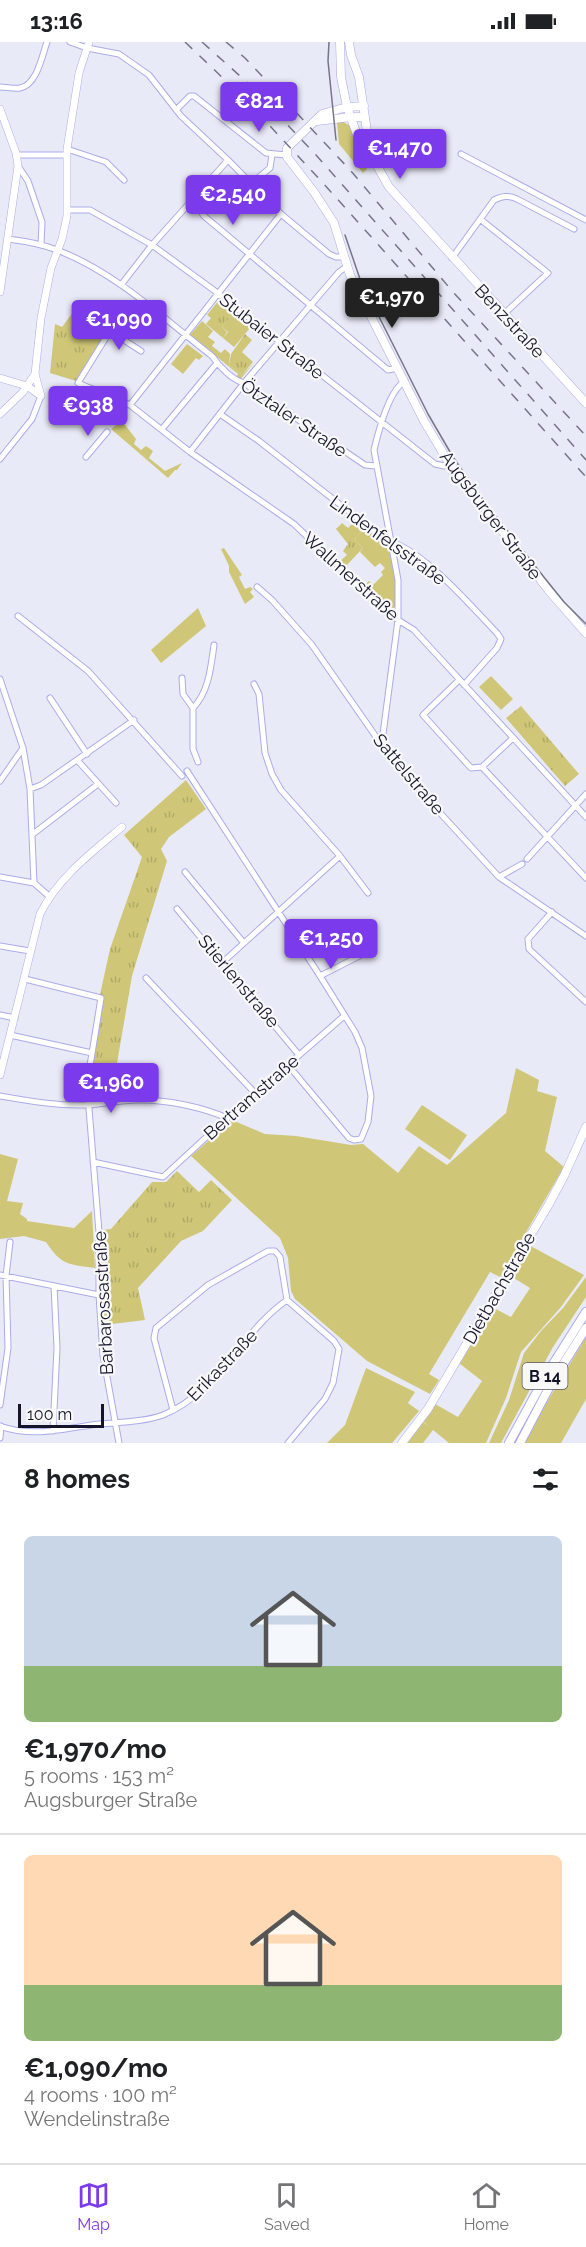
<!DOCTYPE html>
<meta charset="utf-8">
<style>
:root{--surface:#fff;--page:#f6f6f6;--text:#202124;--muted:#757577;--line:#e0e0e0;--accent:#7c3aed}
body{margin:0;font-family:Raleway,sans-serif;background:var(--page);color:var(--text);height:100vh;display:flex;flex-direction:column;font-size:22px;white-space:nowrap}
*{box-sizing:border-box;margin:0}
p{font-size:20px;color:var(--muted)}
.icon{flex:none;width:33px;height:33px;fill:none;stroke:currentColor;stroke-width:2;stroke-linecap:round;stroke-linejoin:round}
.map{position:relative;height:1401px;overflow:hidden}
.drawer{display:flex;flex-direction:column;background:var(--surface);flex:1}
.drawer>*{flex:none}
.scale{position:absolute;left:18px;bottom:15px;width:86px;box-sizing:border-box;padding-left:6px;border:3px solid #15142b;border-top:0;font-size:16px;line-height:21px;white-space:nowrap;color:#15142b;-webkit-text-stroke:4px #f8f8f8;paint-order:stroke}
.price{position:absolute;translate:-50% -51px;padding:0 14px;border-radius:6px;background:var(--accent);color:#fff;font-size:20px;line-height:39px;filter:drop-shadow(0 2px 3px #0008)}
.price::after{content:'';position:absolute;left:50%;top:36px;width:18px;height:14px;margin-left:-9px;background:inherit;clip-path:polygon(0 0,100% 0,50% 100%)}
.price.active{background:#222;color:#fff}
ul{padding:0;list-style:none}
li{display:grid;align-content:center;gap:12px;height:318px;padding:0 24px}
li+li{border-top:2px solid var(--line)}
li span{display:grid;place-items:center;height:186px;border-radius:9px;color:#555}
li>.icon{margin-inline-start:auto}
span .icon{width:108px;height:108px;fill:#fffc;stroke-width:1}
li b{font-size:26px}
h2{display:flex;justify-content:space-between;align-items:center;height:72px;padding:0 24px;font-size:26px}
.status{display:flex;justify-content:space-between;align-items:center;height:42px;padding:0 30px;background:var(--surface);direction:ltr}
.status svg{height:16px;fill:currentColor}
.menu{display:flex;justify-content:space-around;align-items:center;height:84px;border-top:2px solid var(--line);background:var(--surface);font-size:16px;color:var(--muted)}
.menu a{display:grid;justify-items:center;gap:3px}
.menu .active{color:var(--accent)}
.map>svg:first-child{display:block}
.green{fill:#cfc777}
.park{fill:url(#park-tufts)}
.lines{fill:none;stroke-linecap:round;stroke-linejoin:round}
.minor-casing{stroke:#ababea;stroke-width:7}
.tertiary-casing{stroke:#ababea;stroke-width:8}
.secondary-casing{stroke:#ababea;stroke-width:9}
.trunk-casing{stroke:#ababea;stroke-width:10}
.minor{stroke:#fff;stroke-width:5}
.tertiary{stroke:#fff;stroke-width:7}
.secondary{stroke:#fff;stroke-width:8}
.trunk{stroke:#fff;stroke-width:8}
.tram{stroke:#757587;stroke-width:1.5}
.rail{stroke:#757587;stroke-width:1.5;stroke-dasharray:10 10;stroke-linecap:butt}
.labels{text-anchor:middle;dominant-baseline:central;stroke-width:4.5;stroke-linejoin:round;paint-order:stroke}
.shield{fill:#f8f8f8;stroke:#595868;stroke-width:1.5}
.shield-label{font-size:16px;font-weight:bold;fill:#15142b}
.street-label{font-size:18px;fill:#15142b;stroke:#f8f8f8}
</style>
<div class="status"><b>13:16</b><svg viewBox="0 0 49 12"><path d="M0 12V9h3v3zM5 12V6h3v6zM10 12V3h3v9zM15 12V0h3v12zM26 1h20v11H26zM47 4h2v5h-2z"/></svg></div>
<div class="map">
<svg width="586" height="1401" viewBox="0 0 586 1401">
<defs>
<pattern id="park-tufts" width="24" height="20" patternUnits="userSpaceOnUse" patternTransform="scale(1.5)"><rect width="24" height="20" fill="#cfc777"/><path d="M3 7l-1-3M5 7V3M7 7l1-3M15 17l-1-3M17 17v-4M19 17l1-3" fill="none" stroke="#b1aa67"/></pattern>
</defs>
<rect width="100%" height="100%" fill="#e9eaf7"/>
<!-- green -->
<path class="green" d="M337 80H343L351 84 367 127 363 131 339 102Z
M234 270 247 283 249 281 263 292 261 295 250 286 234 305 223 296 228 290 222 285Z
M202 279 213 289 208 295 215 300 212 304 221 311 225 307 230 312 229 323 242 333 254 321 238 340 235 337 238 332 190 293Z
M187 302 203 314 199 318 196 316 183 332 171 322Z
M122 379 136 397 134 402 141 408 146 404 153 409 149 416 165 429 182 421 177 428H175L168 436 111 387Z
M364 486 390 506 395 526 396 563 394 566 388 565 365 543 369 539 373 543 383 533 381 530 385 526 380 521 375 525 360 510 363 506 354 497Z
M224 506 242 533 239 535 245 547 250 545 253 547 250 550 254 555 245 562 229 530V524L221 507Z
M198 566 206 584 161 621 151 608Z
M491 634 513 657 501 668 479 645Z
M516 1026 539 1038 537 1049 557 1055 545 1109 564 1125 500 1235 490 1230 429 1332 439 1338 430 1352 367 1319 295 1257 291 1249 288 1216 280 1196 191 1114 232 1078 265 1092 296 1094 351 1103 363 1102 398 1131 419 1104 447 1123 506 1071Z
M422 1063 467 1093 450 1118 405 1087Z
M0 1112 18 1117 7 1159 23 1161 20 1172 27 1177V1179L74 1186 92 1169 95 1226C68 1222 62 1224 46 1200L24 1194 0 1197Z
M527 1202 584 1233 561 1265 521 1310 506 1356 486 1401H449L433 1388 423 1401H405L423 1380 429 1385 423 1379 435 1362 458 1375 482 1339 459 1321 492 1265 511 1275 530 1246 509 1233Z
M586 1235V1255L553 1305 501 1401H489L509 1358 524 1311 541 1289 563 1266Z
M586 1295V1357L561 1401H525L541 1370Z
M366 1326 415 1350 408 1361 419 1369 392 1401H327L345 1383Z"/>
<!-- park -->
<path class="park" d="M219 258 234 270 222 285 227 290 223 296 206 282 211 276 207 273Z
M76 266 110 286 76 339 50 331 55 282 62 285Z
M245 292 252 298 242 310 253 320 242 333 229 323 231 312Z
M355 479 364 486 354 497 363 506 346 524 340 519 347 513 343 509 348 502 336 487 342 481 348 486Z
M521 664 579 732 565 744 506 676Z
M186 738 206 767 169 795 161 807 167 819 132 934 111 1056H91L87 1042 99 957 110 907 142 815 124 793Z
M177 1129 199 1150 211 1138 232 1158 203 1189 181 1199 138 1246 145 1278 104 1283 102 1188 111 1187 152 1140H166Z"/>
<g class="lines">
<defs>
<path id="minor" d="M70 0 87 6 119 12 149 33 181 74 228 118 281 172 329 212 336 215H343
M0 45C6 45 14 47 20 46 37 43 42 14 47 0
M177 67 190 54H194L266 111 286 113
M67 107 106 120 124 138
M461 112 586 178
M17 113H66
M18 124 28 139 42 180 41 203
M252 141 270 126 272 113
M67 168H90L152 203 215 249 435 422 444 424 449 421
M200 168 204 174 388 328 398 326
M480 177 548 231 504 272
M8 197C24 199 42 202 57 208 115 230 163 276 212 314 219 324 232 338 244 341L365 423 376 424
M452 216 494 158C502 154 508 153 517 157L574 187
M121 243 152 203 228 118
M141 309 110 289 78 341 130 363 190 410 294 482 387 571 414 588 586 775
M130 363 281 172
M220 372 259 399 384 497C424 508 468 561 497 591L501 597 497 606 464 643
M79 375 93 347
M162 387 217 321
M190 410 244 341 339 230 346 225
M86 415 107 390
M0 417 32 377 41 354
M257 545 272 558 312 603 395 722 499 835 586 894
M18 574 88 629 182 734
M182 636 183 652 193 666
M0 637 23 706 30 747 34 841 50 855
M459 638 423 673 471 726 482 725 586 836
M254 642 259 652 265 711 272 732 281 748 340 814 368 851
M50 656 87 712
M380 701 383 692 398 578V538L374 408C378 391 389 348 405 339
M78 719 116 761
M198 720 193 707V666C209 650 211 624 214 603
M482 725 513 696
M187 729 320 934 355 990 362 1006 371 1054 368 1080 361 1097 354 1098 349 1096 288 1023
M0 739 23 706
M30 747 41 743 134 678
M33 792 98 742
M527 817 586 752
M185 830 243 900
M0 835 34 841
M499 835 522 822
M177 867 299 1013
M552 870 528 897 529 907 586 960
M0 904 30 909
M223 920 340 814
M320 934 371 908
M146 936 255 1051
M25 937 101 956 87 1042 99 1190V1253L103 1313 119 1401
M0 973 15 976
M10 993 92 1011
M0 1054C29 1059 57 1064 87 1063 103 1062 120 1058 137 1058 164 1057 202 1065 227 1076
M93 1120 163 1135 227 1076 344 974
M0 1233 99 1253
M287 1258 334 1299 339 1307 333 1341 325 1357 288 1401
M0 1363 8 1306 6 1234 10 1200
M173 1368 154 1296 156 1286 208 1243 268 1209H275L280 1215 287 1258
M0 1384C30 1395 60 1388 91 1383 114 1380 141 1381 163 1373 218 1351 241 1290 287 1258
M53 1389 57 1306 54 1244
M0 1396 1 1384"/>
<path id="tertiary" d="M0 67 16 111 18 124 0 250
M0 336 27 344 41 354
M41 354 35 332 41 276 51 226 62 197 67 174V107L79 31 89 0
M0 372 23 350 35 332
M0 1033 40 872C58 836 91 811 122 785"/>
<path id="secondary" d="M340 0 341 35 347 65 359 98 370 111 389 145 586 361
M349 0 351 13 359 35 370 110
M364 64 347 65 322 72 287 106V115L314 150 334 181 350 233 424 379 449 421 550 550 586 591
M317 79 351 75H365
M402 1401 428 1367 549 1162 564 1134 586 1085"/>
<path id="trunk" d="M509 1401 545 1335 586 1270
M520 1401 552 1340 586 1286"/>
</defs>
<!-- minor casing -->
<use href="#minor" class="minor-casing"/>
<!-- tertiary casing -->
<use href="#tertiary" class="tertiary-casing"/>
<!-- secondary casing -->
<use href="#secondary" class="secondary-casing"/>
<!-- trunk casing -->
<use href="#trunk" class="trunk-casing"/>
<!-- minor -->
<use href="#minor" class="minor"/>
<!-- tertiary -->
<use href="#tertiary" class="tertiary"/>
<!-- secondary -->
<use href="#secondary" class="secondary"/>
<!-- trunk -->
<use href="#trunk" class="trunk"/>
<!-- tram -->
<path class="tram" d="M329 0 328 19 336 98
M345 193 360 237 428 372 453 415 478 451 535 524 564 560 586 582"/>
<!-- rail -->
<path class="rail" d="M185 0 244 56 323 141 586 435
M202 0 249 42 316 113 586 418
M226 0 245 16 351 129 453 250 586 394"/>
</g>
<g class="labels">
<!-- shield labels -->
<rect class="shield" x="522.5" y="1321" width="45" height="26" rx="4.5"/>
<g class="shield-label">
<text x="545" y="1334">B 14</text>
</g>
<!-- street labels -->
<g class="street-label">
<text transform="translate(510 279) rotate(47)">Benzstraße</text>
<text transform="translate(272 294) rotate(38)">Stubaier Straße</text>
<text transform="translate(294 376) rotate(34)">Ötztaler Straße</text>
<text transform="translate(491 473) rotate(53)">Augsburger Straße</text>
<text transform="translate(388 498) rotate(36)">Lindenfelsstraße</text>
<text transform="translate(351 534) rotate(42)">Wallmerstraße</text>
<text transform="translate(409 732) rotate(50)">Sattelstraße</text>
<text transform="translate(239 939) rotate(50)">Stierlenstraße</text>
<text transform="translate(251 1055) rotate(-41)">Bertramstraße</text>
<text transform="translate(499 1246) rotate(-60)">Dietbachstraße</text>
<text transform="translate(103 1261) rotate(-93)">Barbarossastraße</text>
<text transform="translate(222 1323) rotate(-46)">Erikastraße</text>
</g>
</g>
</svg>
<div class="scale">100 m</div>
<b class="price" style="left:259px;top:91px">€821</b>
<b class="price" style="left:400px;top:138px">€1,470</b>
<b class="price" style="left:233px;top:184px">€2,540</b>
<b class="price active" style="left:392px;top:287px">€1,970</b>
<b class="price" style="left:119px;top:309px">€1,090</b>
<b class="price" style="left:88px;top:395px">€938</b>
<b class="price" style="left:331px;top:928px">€1,250</b>
<b class="price" style="left:111px;top:1072px">€1,960</b>
</div>
<section class="drawer">
<h2>8 homes<svg class="icon" aria-label="filters" viewBox="0 0 24 24"><path d="M4 7h16M4 17h16"/><circle cx="9" cy="7" r="2"/><circle cx="15" cy="17" r="2"/></svg></h2>
<ul>
<li><span style="background:linear-gradient(#c9d6e8 70%,#8fb573 0)"><svg class="icon" aria-label="home" viewBox="0 0 24 24"><path d="M3 11l9-7 9 7M6 9v11h12V9"/></svg></span><div><b>€1,970/mo</b><p>5 rooms · 153 m²</p><p>Augsburger Straße</p></div></li>
<li><span style="background:linear-gradient(#ffd9b3 70%,#8fb573 0)"><svg class="icon" aria-label="home" viewBox="0 0 24 24"><path d="M3 11l9-7 9 7M6 9v11h12V9"/></svg></span><div><b>€1,090/mo</b><p>4 rooms · 100 m²</p><p>Wendelinstraße</p></div></li>
</ul>
</section>
<nav class="menu">
<a class="active"><svg class="icon" aria-label="map" viewBox="0 0 24 24"><path d="M3 6l6-2 6 2 6-2v14l-6 2-6-2-6 2zM9 4v14M15 6v14"/></svg>Map</a>
<a><svg class="icon" aria-label="saved" viewBox="0 0 24 24"><path d="M7 4h10v16l-5-4-5 4z"/></svg>Saved</a>
<a><svg class="icon" aria-label="home" viewBox="0 0 24 24"><path d="M3 11l9-7 9 7M6 9v11h12V9"/></svg>Home</a>
</nav>
